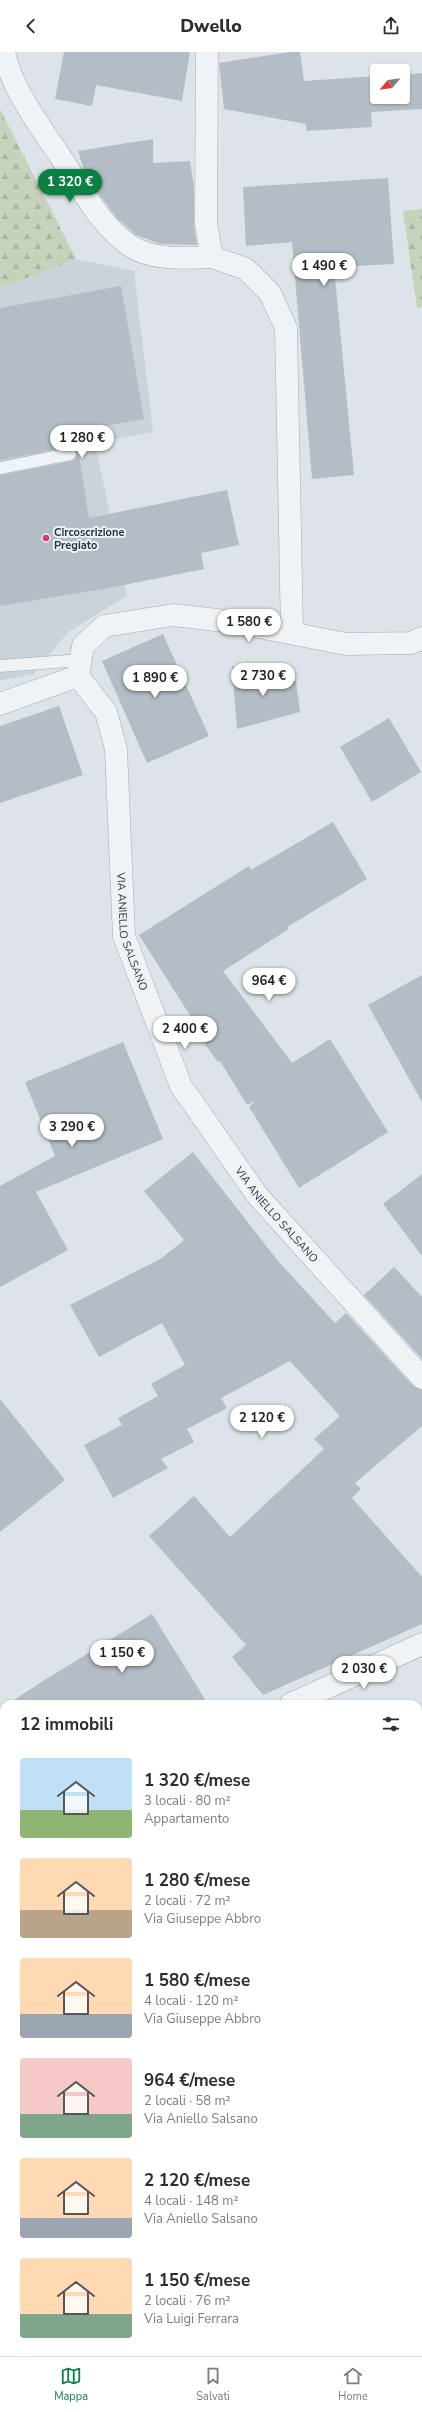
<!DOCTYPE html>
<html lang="it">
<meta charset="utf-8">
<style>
:root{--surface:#fff;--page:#f2f2f3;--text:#2b2b33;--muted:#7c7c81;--line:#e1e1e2;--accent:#0b8043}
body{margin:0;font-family:"Nunito Sans",sans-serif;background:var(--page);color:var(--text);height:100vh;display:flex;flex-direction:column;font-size:15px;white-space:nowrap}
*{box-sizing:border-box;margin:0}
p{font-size:13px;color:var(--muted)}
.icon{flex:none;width:22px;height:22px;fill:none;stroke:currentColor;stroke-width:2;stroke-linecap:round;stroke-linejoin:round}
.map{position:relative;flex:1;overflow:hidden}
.sheet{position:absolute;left:0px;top:1648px;width:422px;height:656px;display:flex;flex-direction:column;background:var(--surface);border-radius:12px 12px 0 0;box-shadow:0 1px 3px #0004}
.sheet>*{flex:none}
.needle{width:26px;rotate:241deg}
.controls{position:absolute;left:370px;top:12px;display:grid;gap:8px}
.controls a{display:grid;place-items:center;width:40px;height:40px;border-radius:4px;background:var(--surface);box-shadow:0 1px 3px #0004;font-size:20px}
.price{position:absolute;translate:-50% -34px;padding:0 9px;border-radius:14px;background:#fff;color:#222;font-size:13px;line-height:26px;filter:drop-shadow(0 1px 2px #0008)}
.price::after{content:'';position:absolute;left:50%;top:24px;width:12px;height:9px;margin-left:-6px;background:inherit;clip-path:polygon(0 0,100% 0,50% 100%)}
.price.current{background:var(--accent);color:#fff}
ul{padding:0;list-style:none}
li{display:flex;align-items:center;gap:12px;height:100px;padding:0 20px}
li span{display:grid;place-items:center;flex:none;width:112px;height:80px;border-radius:4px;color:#555}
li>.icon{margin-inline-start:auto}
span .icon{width:48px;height:48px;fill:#fffc;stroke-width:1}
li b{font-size:17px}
h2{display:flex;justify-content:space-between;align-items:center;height:48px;padding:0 20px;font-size:17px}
header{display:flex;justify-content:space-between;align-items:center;height:52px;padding:0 20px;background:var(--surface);font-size:18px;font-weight:800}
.menu{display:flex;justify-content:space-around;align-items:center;height:56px;border-top:1px solid var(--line);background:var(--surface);font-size:11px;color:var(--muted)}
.menu a{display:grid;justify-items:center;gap:2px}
.menu .current{color:var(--accent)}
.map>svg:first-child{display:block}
.built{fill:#cbd3da}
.forest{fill:url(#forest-firs)}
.building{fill:#b4bdc5}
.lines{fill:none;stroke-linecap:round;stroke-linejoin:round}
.service-casing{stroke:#a2abb2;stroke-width:13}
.minor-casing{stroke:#a2abb2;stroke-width:23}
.tertiary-casing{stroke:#a2abb2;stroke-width:23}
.service{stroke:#f0f3f6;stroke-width:12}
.minor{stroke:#f0f3f6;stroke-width:22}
.tertiary{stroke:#f0f3f6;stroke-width:22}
.poi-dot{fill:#d53a6f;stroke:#ecf2f5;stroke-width:1.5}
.labels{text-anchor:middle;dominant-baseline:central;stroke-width:4;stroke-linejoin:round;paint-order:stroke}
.poi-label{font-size:11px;font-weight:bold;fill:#26343f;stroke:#ecf2f5;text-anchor:start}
.street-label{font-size:11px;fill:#26343f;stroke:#ecf2f5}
</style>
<header><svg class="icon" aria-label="back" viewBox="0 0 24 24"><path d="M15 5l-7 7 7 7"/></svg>Dwello<svg class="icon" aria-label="share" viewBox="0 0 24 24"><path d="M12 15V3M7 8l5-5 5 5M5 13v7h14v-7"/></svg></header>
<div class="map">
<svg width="422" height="2304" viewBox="0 0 422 2304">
<defs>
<pattern id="forest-firs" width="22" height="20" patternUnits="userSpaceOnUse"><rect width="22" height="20" fill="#c7d2bd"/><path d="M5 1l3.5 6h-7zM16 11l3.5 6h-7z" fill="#abb5a4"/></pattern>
</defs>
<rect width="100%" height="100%" fill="#dde3e8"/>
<!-- built -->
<path class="built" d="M76 207 134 219 153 380 95 391 127 544 68 580 34 622 0 629V236Z"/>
<!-- forest -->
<path class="forest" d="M0 57 76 207 0 236Z
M422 157V255L417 256 403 159Z"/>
<!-- building -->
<path class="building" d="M64 0H190L182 49 96 33 92 54 55 47Z
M290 0H300L304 29 377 24V45H403V23L422 21V57L371 60 372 75 306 79V72L224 57 219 11Z
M153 87V111L190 109 194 136V172L197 193 160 192 136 183 117 166 101 145 84 118 78 99Z
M388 126 394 212 334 215 354 423 312 427 292 190 246 194 243 135Z
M121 234 144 367 75 379 89 466 227 438 239 493 201 501 204 517 104 537 0 554V423L71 409 75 407 77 401 75 397 69 395 0 408V256Z
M163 582 209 684 147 711 102 609Z
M232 614 296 629 300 660 237 677Z
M59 654 83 723 0 751V674Z
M389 666 421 720 372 750 340 695Z
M333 770 367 827 287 875 289 877 223 919 292 1011 330 987 388 1080 299 1136 249 1055 255 1049 247 1053 220 1009 218 1010 187 968 191 965 139 883 249 814 251 818Z
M422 923V1050L368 953Z
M123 990 163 1087 36 1140 68 1198 0 1235V1134L55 1104 25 1030Z
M193 1100 278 1209 335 1271 346 1261 413 1334 422 1338V1374L355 1431 361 1437 352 1446 422 1525V1572L263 1643 232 1605 246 1593 149 1484 194 1444 230 1485 324 1397 314 1387 340 1364 290 1309 221 1346 227 1356 187 1377 194 1390 161 1407 168 1416 113 1446 84 1393 122 1373 118 1366 158 1344 151 1332 185 1313 162 1271 99 1305 70 1253 162 1206 184 1188 144 1139Z
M422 1122V1204L383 1152Z
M394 1215 422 1245V1307L364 1243Z
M0 1347 65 1428 0 1480Z
M152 1562 208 1652H8L43 1629Z"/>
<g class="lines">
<defs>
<path id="service" d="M0 416 70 402
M0 614 81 608"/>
<g id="minor">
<path d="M4 0C11 36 40 74 60 104 81 135 98 171 129 193 151 209 187 206 212 205"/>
<path d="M207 0 206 172 212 205 246 217 270 241 286 276 292 581"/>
<path id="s1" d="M78 624 106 660 116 697 124 884 181 1034 257 1143 422 1326"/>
<path d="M418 2157 422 2162"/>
</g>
<path id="tertiary" d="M0 652 78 624 83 594 104 574 173 563 234 570 346 592 411 591 422 586
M291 1652 422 1592
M0 1790 4 1788"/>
</defs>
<!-- service casing -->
<use href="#service" class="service-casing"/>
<!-- minor casing -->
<use href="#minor" class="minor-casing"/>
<!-- tertiary casing -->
<use href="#tertiary" class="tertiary-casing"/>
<!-- service -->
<use href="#service" class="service"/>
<!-- minor -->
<use href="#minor" class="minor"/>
<!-- tertiary -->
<use href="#tertiary" class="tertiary"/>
</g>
<!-- markers -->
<circle class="poi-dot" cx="46" cy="486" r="4"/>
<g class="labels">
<!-- poi labels -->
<g class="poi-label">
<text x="54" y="480">Circoscrizione<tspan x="54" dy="13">Pregiato</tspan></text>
</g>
<!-- street labels -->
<g class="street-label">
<text stroke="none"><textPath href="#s1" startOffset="268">VIA ANIELLO SALSANO</textPath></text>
<text stroke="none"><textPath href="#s1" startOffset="592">VIA ANIELLO SALSANO</textPath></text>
</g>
</g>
</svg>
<div class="controls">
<a><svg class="needle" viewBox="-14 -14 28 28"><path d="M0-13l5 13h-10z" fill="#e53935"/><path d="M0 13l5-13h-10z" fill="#7c7c81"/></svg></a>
</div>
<b class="price current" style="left:70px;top:151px">1 320 €</b>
<b class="price" style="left:324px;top:235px">1 490 €</b>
<b class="price" style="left:82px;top:407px">1 280 €</b>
<b class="price" style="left:249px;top:591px">1 580 €</b>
<b class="price" style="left:263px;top:645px">2 730 €</b>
<b class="price" style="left:155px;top:647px">1 890 €</b>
<b class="price" style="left:269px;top:950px">964 €</b>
<b class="price" style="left:185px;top:998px">2 400 €</b>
<b class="price" style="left:72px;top:1096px">3 290 €</b>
<b class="price" style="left:262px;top:1387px">2 120 €</b>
<b class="price" style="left:122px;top:1622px">1 150 €</b>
<b class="price" style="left:364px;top:1638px">2 030 €</b>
<section class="sheet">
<h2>12 immobili<svg class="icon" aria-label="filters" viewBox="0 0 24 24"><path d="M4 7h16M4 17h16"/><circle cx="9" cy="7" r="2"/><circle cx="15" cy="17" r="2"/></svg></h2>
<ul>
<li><span style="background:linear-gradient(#bfe0f5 65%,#8fb573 0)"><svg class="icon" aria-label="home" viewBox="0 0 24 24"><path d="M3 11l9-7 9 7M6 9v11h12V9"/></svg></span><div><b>1 320 €/mese</b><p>3 locali · 80 m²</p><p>Appartamento</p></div></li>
<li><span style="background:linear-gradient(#ffd9b3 65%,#b9a48a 0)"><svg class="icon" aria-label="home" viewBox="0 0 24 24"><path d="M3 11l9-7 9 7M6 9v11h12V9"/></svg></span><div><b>1 280 €/mese</b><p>2 locali · 72 m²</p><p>Via Giuseppe Abbro</p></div></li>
<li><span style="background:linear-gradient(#ffd9b3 70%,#9aa5b1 0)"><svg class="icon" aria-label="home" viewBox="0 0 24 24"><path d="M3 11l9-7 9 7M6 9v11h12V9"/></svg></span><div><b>1 580 €/mese</b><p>4 locali · 120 m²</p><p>Via Giuseppe Abbro</p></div></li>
<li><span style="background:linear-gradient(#f6c9c9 70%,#7fa58c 0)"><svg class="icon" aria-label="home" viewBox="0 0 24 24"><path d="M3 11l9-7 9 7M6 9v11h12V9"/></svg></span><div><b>964 €/mese</b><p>2 locali · 58 m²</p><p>Via Aniello Salsano</p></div></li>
<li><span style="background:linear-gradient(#ffd9b3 75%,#9aa5b1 0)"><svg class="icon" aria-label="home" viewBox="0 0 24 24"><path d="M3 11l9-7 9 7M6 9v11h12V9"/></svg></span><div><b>2 120 €/mese</b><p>4 locali · 148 m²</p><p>Via Aniello Salsano</p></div></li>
<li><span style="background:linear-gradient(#ffd9b3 70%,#7fa58c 0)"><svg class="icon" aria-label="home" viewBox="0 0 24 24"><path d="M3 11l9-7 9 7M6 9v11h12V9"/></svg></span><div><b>1 150 €/mese</b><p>2 locali · 76 m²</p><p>Via Luigi Ferrara</p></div></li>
</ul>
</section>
</div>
<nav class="menu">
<a class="current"><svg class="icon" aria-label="map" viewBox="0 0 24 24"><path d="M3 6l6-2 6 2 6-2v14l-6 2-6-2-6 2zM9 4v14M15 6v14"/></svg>Mappa</a>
<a><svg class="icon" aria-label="saved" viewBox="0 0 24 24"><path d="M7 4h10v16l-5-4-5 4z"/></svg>Salvati</a>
<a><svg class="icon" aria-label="home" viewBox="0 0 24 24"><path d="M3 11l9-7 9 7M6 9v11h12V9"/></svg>Home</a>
</nav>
